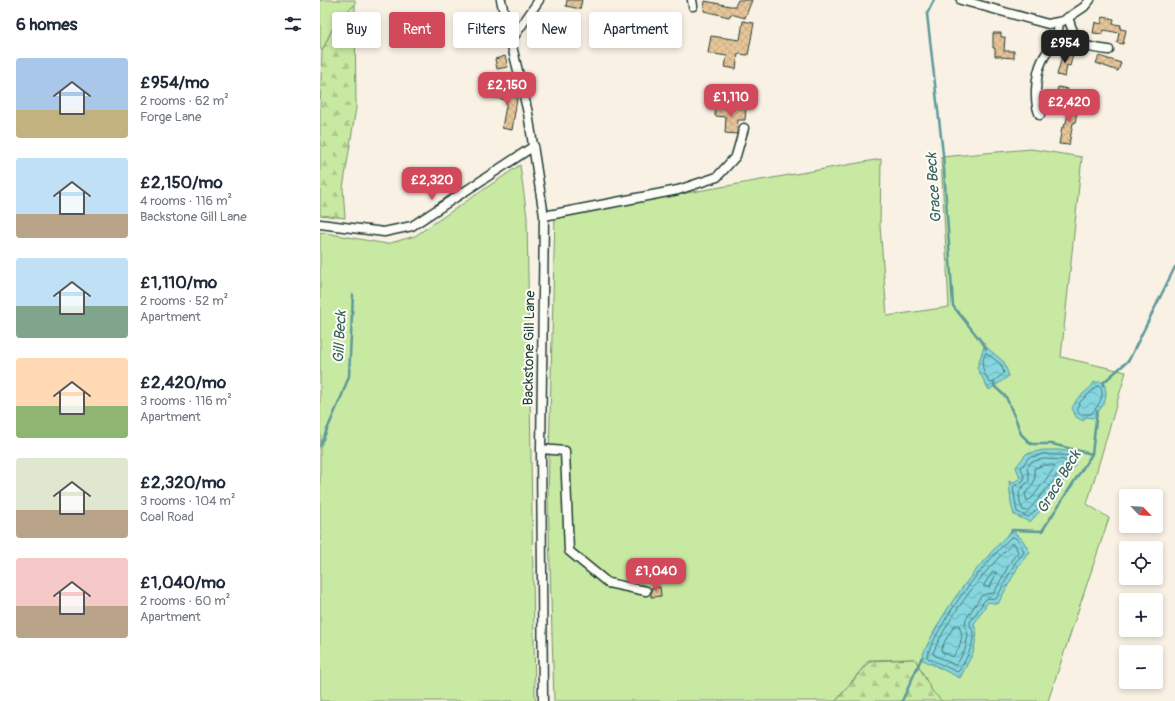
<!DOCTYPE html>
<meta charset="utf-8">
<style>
:root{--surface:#fff;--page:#f6f6f7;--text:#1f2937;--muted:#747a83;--accent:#d1495b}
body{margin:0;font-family:Pangolin,sans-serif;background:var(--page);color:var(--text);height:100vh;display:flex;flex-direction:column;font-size:15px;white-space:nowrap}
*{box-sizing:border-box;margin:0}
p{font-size:13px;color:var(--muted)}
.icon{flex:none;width:22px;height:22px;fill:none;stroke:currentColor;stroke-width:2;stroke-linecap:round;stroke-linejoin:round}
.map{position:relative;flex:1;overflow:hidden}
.side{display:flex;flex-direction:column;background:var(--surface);width:320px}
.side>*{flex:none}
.top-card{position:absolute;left:12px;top:12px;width:380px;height:36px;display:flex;gap:8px}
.needle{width:26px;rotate:115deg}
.buttons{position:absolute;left:799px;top:489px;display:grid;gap:8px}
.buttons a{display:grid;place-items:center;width:44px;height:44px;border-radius:4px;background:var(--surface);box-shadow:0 2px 6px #0003;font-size:20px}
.price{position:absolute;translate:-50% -34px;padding:0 9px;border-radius:8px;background:var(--accent);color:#fff;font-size:13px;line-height:26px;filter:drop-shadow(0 1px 2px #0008)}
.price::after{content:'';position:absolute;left:50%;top:24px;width:12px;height:9px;margin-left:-6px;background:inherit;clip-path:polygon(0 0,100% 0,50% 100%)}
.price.active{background:#222;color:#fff}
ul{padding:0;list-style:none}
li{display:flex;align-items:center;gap:12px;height:100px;padding:0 16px}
li span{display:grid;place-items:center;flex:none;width:112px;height:80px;border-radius:4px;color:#555}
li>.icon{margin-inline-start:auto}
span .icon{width:48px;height:48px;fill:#fffc;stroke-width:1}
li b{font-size:17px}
h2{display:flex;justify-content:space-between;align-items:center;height:48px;padding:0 16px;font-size:17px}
.pill{padding:0 14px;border-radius:4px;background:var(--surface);box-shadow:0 2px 6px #0003;font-size:14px;line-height:36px}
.pill.active{background:var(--accent);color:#fff}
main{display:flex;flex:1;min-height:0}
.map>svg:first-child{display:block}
.green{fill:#c8e9a2;stroke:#74936b}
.forest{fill:url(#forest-firs);stroke:#74936b}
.water{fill:url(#water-waves);stroke:#5c999a}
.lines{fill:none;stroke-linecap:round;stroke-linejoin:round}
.shore{stroke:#487a78;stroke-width:1}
.stream{stroke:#5c999a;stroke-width:2.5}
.building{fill:url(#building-cross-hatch);stroke:#1f3d34}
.minor-casing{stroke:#1f3d34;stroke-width:11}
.minor{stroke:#fdfcf7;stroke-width:8}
.labels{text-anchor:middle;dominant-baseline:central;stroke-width:4;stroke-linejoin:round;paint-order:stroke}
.street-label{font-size:14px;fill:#1f3d34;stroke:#fdfcf7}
.water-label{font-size:15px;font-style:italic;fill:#38635e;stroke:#fdfcf7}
</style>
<main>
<section class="side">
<h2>6 homes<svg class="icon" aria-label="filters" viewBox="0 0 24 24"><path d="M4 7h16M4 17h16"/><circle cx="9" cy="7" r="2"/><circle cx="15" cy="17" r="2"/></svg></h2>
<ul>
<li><span style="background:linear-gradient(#a9c7e8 65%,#c2b280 0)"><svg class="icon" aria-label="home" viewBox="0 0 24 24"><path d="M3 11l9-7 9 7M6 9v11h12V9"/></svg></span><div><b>£954/mo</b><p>2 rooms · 62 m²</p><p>Forge Lane</p></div></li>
<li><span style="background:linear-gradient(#bfe0f5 70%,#b9a48a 0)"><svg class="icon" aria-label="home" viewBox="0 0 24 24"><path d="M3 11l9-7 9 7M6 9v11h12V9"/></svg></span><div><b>£2,150/mo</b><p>4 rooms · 116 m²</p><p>Backstone Gill Lane</p></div></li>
<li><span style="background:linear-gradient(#bfe0f5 60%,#7fa58c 0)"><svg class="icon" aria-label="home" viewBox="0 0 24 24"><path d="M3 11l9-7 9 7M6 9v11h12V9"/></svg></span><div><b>£1,110/mo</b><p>2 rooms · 52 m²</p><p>Apartment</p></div></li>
<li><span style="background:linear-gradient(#ffd9b3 60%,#8fb573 0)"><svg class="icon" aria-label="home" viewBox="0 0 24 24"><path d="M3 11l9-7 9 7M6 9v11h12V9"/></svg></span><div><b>£2,420/mo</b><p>3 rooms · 116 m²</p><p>Apartment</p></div></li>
<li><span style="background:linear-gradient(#dfe7d0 65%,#b9a48a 0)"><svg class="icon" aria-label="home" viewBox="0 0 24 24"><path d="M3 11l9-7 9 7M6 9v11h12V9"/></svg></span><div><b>£2,320/mo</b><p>3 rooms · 104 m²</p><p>Coal Road</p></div></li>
<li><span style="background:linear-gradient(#f6c9c9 60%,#b9a48a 0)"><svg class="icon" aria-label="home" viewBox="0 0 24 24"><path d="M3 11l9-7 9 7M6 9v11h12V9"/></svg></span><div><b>£1,040/mo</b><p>2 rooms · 60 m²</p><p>Apartment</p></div></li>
</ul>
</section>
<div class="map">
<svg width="855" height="701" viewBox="0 0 855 701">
<defs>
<pattern id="forest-firs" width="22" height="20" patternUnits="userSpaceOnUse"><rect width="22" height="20" fill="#c8e9a2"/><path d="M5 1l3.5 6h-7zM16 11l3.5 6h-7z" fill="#abc98c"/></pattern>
<pattern id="water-waves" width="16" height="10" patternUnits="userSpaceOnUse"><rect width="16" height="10" fill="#85d6de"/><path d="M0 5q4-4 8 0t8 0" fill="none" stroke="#6cafb5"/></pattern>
<pattern id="building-cross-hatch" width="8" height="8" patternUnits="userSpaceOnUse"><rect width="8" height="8" fill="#e8c599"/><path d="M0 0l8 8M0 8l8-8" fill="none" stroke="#c7aa84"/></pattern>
</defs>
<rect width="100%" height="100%" fill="#f9f1e4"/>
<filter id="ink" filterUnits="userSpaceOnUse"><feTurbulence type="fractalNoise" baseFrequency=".025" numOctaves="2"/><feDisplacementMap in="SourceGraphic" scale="8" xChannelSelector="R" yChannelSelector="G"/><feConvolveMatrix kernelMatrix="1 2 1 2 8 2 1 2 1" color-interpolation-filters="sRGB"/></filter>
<g filter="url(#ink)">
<!-- green -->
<path class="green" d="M0 0H35V5L17 19 2 51 0 48Z
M711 149 762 157 741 357 806 372 767 504 789 518 728 701H622L612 691 595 659 549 660 516 701H234L228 497 235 216 561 159 560 226 567 316 629 307 621 157Z
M200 165 207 217 215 696 216 701H0V232L67 244 95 236Z"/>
<!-- forest -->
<path class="forest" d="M35 5 36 108 23 188 25 218 0 215V110L2 51 17 19Z
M595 659 612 691 622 701H516L550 661Z"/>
<!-- water -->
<path class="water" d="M664 346H665L684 362 689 376 669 390 657 368Z
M774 382H784C789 400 784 405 773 418L765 417 763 421 756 417 752 408 757 399 771 387Z
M723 450H740L758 453 754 467 723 508 710 522 694 515 691 504 689 481 694 482 700 478 696 467 706 454Z
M692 530 702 539 710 552 699 565 678 604 668 602 654 624 657 634 653 653 640 678 601 659C622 609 655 568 692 530Z"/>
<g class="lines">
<!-- shore -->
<path class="shore" d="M666 353 681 364 684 373 672 383 669 382C664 372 659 365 666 353Z
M780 386C786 396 778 406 771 414H760L757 408 760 402 776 387Z
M724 454 751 456 752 458C749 471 719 511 708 517L697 512 693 487 704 480V476L701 468 708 458Z
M724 459 745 460 746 462 734 480 708 511 703 510 700 503 699 491 709 481V476L707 468 711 462Z
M725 465H734L735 467 712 498 707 501 705 493C714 486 716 480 714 469Z
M691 537H694L699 541 704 552 695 563 676 599 668 598 665 600 650 622C650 627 653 629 653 634 654 646 645 661 639 671L637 672 608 658 607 655C626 611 658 571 691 537Z
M692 544 695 545 698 552 691 561 674 593 666 594 661 596 646 619 645 625 648 635 645 650 637 664 635 665 614 655 613 653C629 615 663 572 692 544Z
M673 572H676V574L670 587H664V585Z
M635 625H639L642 636 639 648 633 657 622 652 621 650 625 641Z"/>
<!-- stream -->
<path class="stream" d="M614 0 607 14 623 154 633 306 665 346 666 349
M674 383V386L686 397 696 420 701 434 711 444H732L772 454
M783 385 784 382 809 360 855 267
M0 446 22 395 29 376 33 295
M691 532 692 530 722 531 772 454 777 411
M582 701 602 657"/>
</g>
<!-- building -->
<path class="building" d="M247 0H262L260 9 246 6Z
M418 0H432L425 18 411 14 409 17 384 11 385 1 410 6H415Z
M783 17 794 19 793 24 801 25 800 29 806 30 803 44 797 43 799 33 784 30 783 34 773 33 775 22 781 24Z
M423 21 434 23 428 55 418 54 416 69 405 67 407 56 388 53 391 36 420 40Z
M673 33H681V37H685L684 51H694V58L681 57V56H675V48H673Z
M743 53 753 55 750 66 747 65 745 77 737 75Z
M185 56 188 67 177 69 175 59Z
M779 56 801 63 798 71 776 63Z
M738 87 748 89 745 104 735 102Z
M170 89 198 93 192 130 182 128 187 100 169 97Z
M751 100 759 101 755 123H753L749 145 739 144 742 127H744L745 123H746Z
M395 107 426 108 425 120H418L417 134 405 133 406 117 395 116Z
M340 587 341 596 331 597V588Z"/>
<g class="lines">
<defs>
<path id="minor" d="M181 0 208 113 224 216 221 449 223 701
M372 0 373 6
M641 0 728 24 743 21 764 7 770 0
M748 17C756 45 762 47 789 50
M191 41 219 0
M720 115C713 103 716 73 722 61 726 52 734 44 737 34 739 30 738 26 739 22
M224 216 358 190 397 177 416 156 424 128
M0 224 64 232 92 226 214 146
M221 449 245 451 249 551 288 583 326 591"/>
</defs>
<!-- minor casing -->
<use href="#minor" class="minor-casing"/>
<!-- minor -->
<use href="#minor" class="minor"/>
</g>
</g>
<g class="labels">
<!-- street labels -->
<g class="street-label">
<text transform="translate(209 348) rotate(-89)">Backstone Gill Lane</text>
</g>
<!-- water labels -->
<g class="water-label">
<text transform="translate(614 188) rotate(-94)">Grace Beck</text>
<text transform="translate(20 337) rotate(-87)">Gill Beck</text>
<text transform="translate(739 482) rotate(-59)">Grace Beck</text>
</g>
</g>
</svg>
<div class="buttons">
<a><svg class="needle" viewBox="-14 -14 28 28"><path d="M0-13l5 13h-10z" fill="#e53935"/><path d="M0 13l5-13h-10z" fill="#747a83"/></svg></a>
<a><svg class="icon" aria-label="locate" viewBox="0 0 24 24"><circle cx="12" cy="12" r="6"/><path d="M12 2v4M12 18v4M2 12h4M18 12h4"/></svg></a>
<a>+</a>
<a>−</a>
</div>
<b class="price active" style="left:745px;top:64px">£954</b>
<b class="price" style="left:187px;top:106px">£2,150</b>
<b class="price" style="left:411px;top:118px">£1,110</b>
<b class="price" style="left:749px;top:123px">£2,420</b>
<b class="price" style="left:112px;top:201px">£2,320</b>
<b class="price" style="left:336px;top:592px">£1,040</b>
<div class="top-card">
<a class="pill">Buy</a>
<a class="pill active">Rent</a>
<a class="pill">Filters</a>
<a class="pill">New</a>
<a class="pill">Apartment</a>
</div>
</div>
</main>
